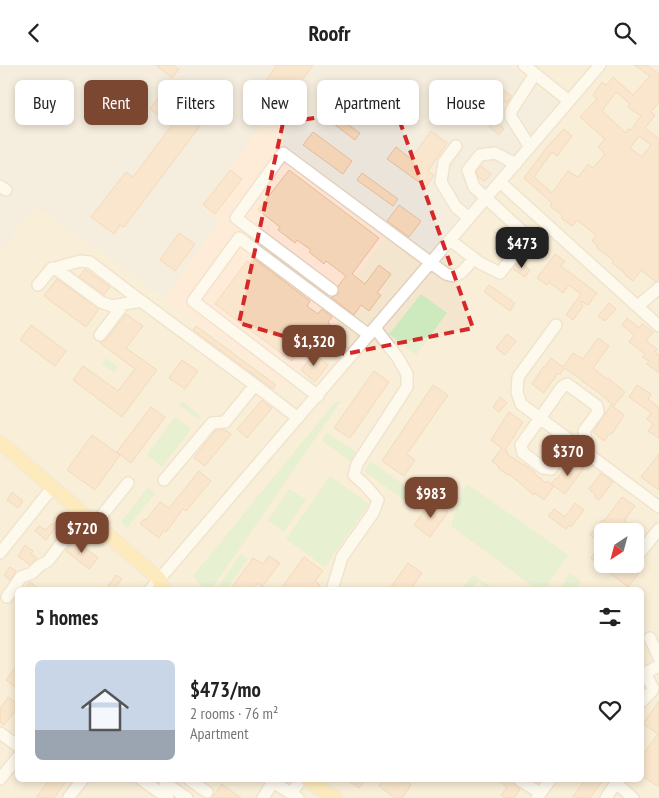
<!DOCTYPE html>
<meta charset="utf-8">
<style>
:root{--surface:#fff;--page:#f6f6f6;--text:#222;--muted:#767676;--accent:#7c4730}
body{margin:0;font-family:"PT Sans Narrow",sans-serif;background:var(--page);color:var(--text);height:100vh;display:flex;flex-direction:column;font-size:19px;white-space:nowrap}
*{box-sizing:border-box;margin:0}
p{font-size:16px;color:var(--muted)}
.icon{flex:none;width:28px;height:28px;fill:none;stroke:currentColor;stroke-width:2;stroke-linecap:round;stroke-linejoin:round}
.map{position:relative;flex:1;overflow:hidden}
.details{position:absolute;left:15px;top:522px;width:629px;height:195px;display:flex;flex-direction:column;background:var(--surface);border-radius:8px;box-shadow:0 2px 8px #0003}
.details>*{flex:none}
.banner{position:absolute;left:15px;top:15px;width:630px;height:45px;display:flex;gap:10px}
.needle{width:32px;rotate:216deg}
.buttons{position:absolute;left:594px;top:458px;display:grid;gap:10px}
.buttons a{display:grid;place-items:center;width:50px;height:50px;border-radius:8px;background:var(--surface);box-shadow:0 2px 8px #0003;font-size:25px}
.price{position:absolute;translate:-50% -42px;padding:0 11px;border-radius:10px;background:var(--accent);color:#fff;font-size:16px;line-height:32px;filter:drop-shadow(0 1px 2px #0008)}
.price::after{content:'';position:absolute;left:50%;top:30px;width:15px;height:11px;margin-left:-8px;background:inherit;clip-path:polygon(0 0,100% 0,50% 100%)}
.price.current{background:#222;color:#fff}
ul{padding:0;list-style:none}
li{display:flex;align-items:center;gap:15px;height:125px;padding:0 20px}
li span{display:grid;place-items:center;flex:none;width:140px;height:100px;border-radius:8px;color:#555}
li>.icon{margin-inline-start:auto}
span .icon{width:60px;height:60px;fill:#fffc;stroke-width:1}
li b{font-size:21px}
h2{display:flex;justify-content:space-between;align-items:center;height:60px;padding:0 20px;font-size:21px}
.tag{padding:0 18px;border-radius:8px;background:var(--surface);box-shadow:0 2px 8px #0003;font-size:18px;line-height:45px}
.tag.current{background:var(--accent);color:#fff}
header{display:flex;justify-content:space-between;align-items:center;height:65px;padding:0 20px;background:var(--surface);font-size:22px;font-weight:600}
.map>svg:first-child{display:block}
.residential{fill:#f4e6ce;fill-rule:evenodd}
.commercial{fill:#fee3d3}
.industrial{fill:#ebe4db}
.green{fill:#cceabe}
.building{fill:#f3d4b6;stroke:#e6bb96;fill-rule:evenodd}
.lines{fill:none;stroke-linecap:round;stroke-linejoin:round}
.minor-casing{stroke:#e1d0bb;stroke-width:14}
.major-casing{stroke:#e0dbd7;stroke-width:16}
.minor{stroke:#fff;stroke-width:11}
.major{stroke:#fee095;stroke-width:14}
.marked{fill:none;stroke:#d62828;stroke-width:4;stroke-dasharray:10 6;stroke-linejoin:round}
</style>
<header><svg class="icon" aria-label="back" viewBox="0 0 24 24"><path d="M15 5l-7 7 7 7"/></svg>Roofr<svg class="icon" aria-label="search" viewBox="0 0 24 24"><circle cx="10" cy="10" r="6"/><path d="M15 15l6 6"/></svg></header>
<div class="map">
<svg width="659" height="733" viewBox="0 0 659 733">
<rect width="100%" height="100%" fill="#fdf4df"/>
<!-- residential -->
<path class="residential" d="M0 0H659V733H0ZM602 466H635V499H602ZM18 525H641V715H18Z"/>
<!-- commercial -->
<path class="commercial" d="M267 54 283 67 281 84 390 166 333 242 343 249 285 323 166 233 220 156 201 142Z"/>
<!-- industrial -->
<path class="industrial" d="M0 0H508L557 38 427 191 282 83 285 66 267 52 200 142 219 156 164 232 35 140 0 187Z"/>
<!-- green -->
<path class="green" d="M421 229 447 248 416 290 389 269Z
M106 293 118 302 114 307 102 299Z
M182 336 201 351 198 354 179 340Z
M336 336H341L211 525H205L193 511Z
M175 352 191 364 162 402 147 390Z
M327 368 358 388 352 397 322 376Z
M370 396 411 425 404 435 364 406Z
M330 411 369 439 325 502 286 474Z
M467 419 568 490 544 525H538L451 461 463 424Z
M148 422 155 428 127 463 121 457Z
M289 424 306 435 284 467 268 455Z
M241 489 248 494 226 525H216Z
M570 508 581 516 575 525H559Z
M473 510 495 525H491L478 516 471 525H461Z"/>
<!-- building -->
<path class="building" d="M156 0H173L179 4 172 13Z
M277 0H313L281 44 258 27Z
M634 0H647L659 9V37L651 47 655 50 645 63 659 74V216L656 217 641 205 633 216 625 210 626 209 612 198 614 196 597 183 598 181 592 176 596 170 577 155 572 161 561 153 563 151 550 141 552 138 524 113 547 82 564 64 572 71 557 91 552 87 534 112 552 128 568 106 578 112 588 99 593 103 605 89 598 82 605 74 580 52 597 34 593 30 602 17 606 20 613 12 633 30 650 11ZM616 27 630 39 628 42 641 51 631 65 628 64 626 68 602 46ZM639 71 651 80 642 92 630 83Z
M503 25 512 31 507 38 499 31Z
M163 26 185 43 193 31 212 45 124 162 120 160 114 169 91 152 126 107 133 112 172 60 150 44Z
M338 53 360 68 355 75 334 59Z
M494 55 504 64 499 70 489 61Z
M431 66 447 78 428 106 434 110 426 122 387 94 396 82 411 94Z
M313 67 352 96 343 109 303 80Z
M481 101 491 109 485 116 478 112 476 106Z
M230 105 242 114 215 149 203 140Z
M289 105 379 173 352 209 365 219 379 200 391 209 377 228 381 230 369 246 361 240 354 250 331 232 338 229V221L346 211 326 196 324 199 309 187 311 185 297 175 295 178 278 165 280 162 258 145Z
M362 108 398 134 393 141 357 115Z
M399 140 421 156 409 172 387 156Z
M179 168 195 179 175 206 160 195Z
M555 189 565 196 561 201 597 228 588 240 580 236 583 241 573 255 566 250 581 229 569 220 563 228 549 217 547 220 537 213Z
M253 193 310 236 307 241 318 249 322 244 332 252 328 257 330 259 326 266 318 261 292 296 215 239 247 196 250 198Z
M519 196 530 205 525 212 513 204Z
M85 204 110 222 104 230 79 212Z
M57 214 99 244 86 262 44 231Z
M489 220 515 238 510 246 484 227Z
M609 238 616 244 605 256 598 251Z
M126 249 143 261 126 283 157 305 122 352 73 315 83 301 118 326 135 304 100 278 106 275Z
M627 253 639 263 642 259 653 267 646 276 657 284 655 287 659 290V308L647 299 649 296 642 292 645 289 629 277 634 270 622 260Z
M31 260 66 286 55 301 20 275Z
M196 261 276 320 273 324 193 265Z
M507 269 516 276 505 290 496 283Z
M598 273 609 281 593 303 607 314 608 313 625 327 614 341 596 325V326L582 316V315L564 303 560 310 558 308 544 328 532 319 544 301 545 302 551 293 563 302 573 288 583 294Z
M314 288 328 300 315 317 301 305Z
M182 295 198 306 185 324 169 313Z
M374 306 389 317 350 373 334 363Z
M433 320 448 330 407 389 415 395 404 411 382 396Z
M637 320 651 329 648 334 659 342V373L648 366 653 359 647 354 651 348 629 332Z
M500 332 507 338 499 347 493 342Z
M262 335 272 343 247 373 237 364Z
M611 340 624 350 612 369 610 368 604 376 593 367Z
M151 342 165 352 131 398 117 387Z
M509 347 523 357 505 385 508 387 507 389 535 407 534 408 546 418 547 416 554 421 544 435 535 428 534 430 509 409 508 410 498 403 499 402 492 396 502 383 491 375Z
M216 365H225L231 369 205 401 194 393Z
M92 370 120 390 95 425 67 405Z
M659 389V425L641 412Z
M571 394 584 403 565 429 551 419 556 413 557 414Z
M199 406 211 416 186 446 183 444 166 467 164 465 159 473 140 459 144 454 146 455 160 437 169 443Z
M601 408 613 417 599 435 594 431 596 430 589 424Z
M12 427 23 436 18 443 7 435Z
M622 432 635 441 624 456 639 466H627L616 458 610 466H602V499H626L639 508 628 522 591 493 601 478 590 470 602 455 604 456Z
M432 435 448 447 430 472 414 460Z
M575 438 584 445 571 462 569 460 566 464 548 451 554 444 565 452Z
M52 459 55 460V463L46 475 35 466 39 461 45 465Z
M75 474 98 493 89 504 66 486Z
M25 480 33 486 31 489 37 493 30 500 18 491Z
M269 491 280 498 262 522 258 518 253 525H230L253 493 263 499Z
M304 492 323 506 315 516 320 520 316 525H280Z
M408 498 422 508 410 525H389Z
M10 502 16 506 10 515 4 510Z
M116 510 122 514 113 525 108 521Z
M30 517 41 525H24Z
M18 599V624L6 615Z
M8 632 18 639V642L4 660 0 657V644Z
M659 636V722L641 710V692L658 669 643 659Z
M49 715H67L54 733H36Z
M347 715H365L359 723Z
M383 715H404L411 720 402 733H395L379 721Z
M498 715H513L514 719 520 724 514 733H505L501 730 507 722Z
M585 715H603L590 733H572Z
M222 719 241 733H212Z"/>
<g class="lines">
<defs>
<path id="minor" d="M524 0 569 36
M456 81 444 97 441 117 456 142 469 153
M530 82 511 52V46L535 9
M500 117 659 261
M0 121 6 125
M450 175 480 198 500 208 523 179 522 166 474 122 468 105 480 90 495 88 516 99
M55 203 80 196 90 197 141 236
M38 220 52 203H55L101 237 112 241 141 236 255 320
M332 225 236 153 283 88 446 209C460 215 465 203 474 193
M638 241 659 223
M556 260 518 312 517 327 521 339 659 442
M100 270 123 240
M318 331 193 236 239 173 369 270
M571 376 551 404 543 403 523 388 521 380 562 322 567 319 597 341 598 347 584 366 590 390
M164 415 212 358 225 357 255 320 298 353
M95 459 128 418
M0 488 52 423
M635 488 638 490 659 464
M150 525 600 0
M332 525 342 492 373 448 378 435 365 420 354 410 357 399 407 322V309L398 293 375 263
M7 532 21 512 32 508 39 501 48 496 84 449
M650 573 659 593
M641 610 659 601
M641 637 652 626 653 623 645 608
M0 668 18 681
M0 714 18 692
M142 715 168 733
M167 715 165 718 187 733
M190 715 207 727
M270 715 298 733
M520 715 540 728
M615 715 616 718 633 733
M291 728 301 715
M69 732 82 715
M263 733 274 715
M537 733 550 715
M606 733 616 718"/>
<path id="major" d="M0 377 159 514 163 525
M308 715 335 733"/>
</defs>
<!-- minor casing -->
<use href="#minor" class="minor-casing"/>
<!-- major casing -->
<use href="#major" class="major-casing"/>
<!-- minor -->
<use href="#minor" class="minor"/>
<!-- major -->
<use href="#major" class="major"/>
</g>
<!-- marked area -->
<path d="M0 0H659V733H0ZM394 40 473 263 345 289 239 258 283 58Z" fill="#fdf4df" fill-opacity=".55" fill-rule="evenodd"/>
<path class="marked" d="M394 40 473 263 345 289 239 258 283 58Z"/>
</svg>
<div class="buttons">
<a><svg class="needle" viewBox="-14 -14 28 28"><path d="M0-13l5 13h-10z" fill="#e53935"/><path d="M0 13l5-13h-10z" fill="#767676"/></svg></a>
</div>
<b class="price current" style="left:522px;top:204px">$473</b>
<b class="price" style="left:314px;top:302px">$1,320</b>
<b class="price" style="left:568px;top:412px">$370</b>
<b class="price" style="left:431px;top:454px">$983</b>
<b class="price" style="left:82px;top:489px">$720</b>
<div class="banner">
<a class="tag">Buy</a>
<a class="tag current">Rent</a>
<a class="tag">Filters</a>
<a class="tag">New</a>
<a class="tag">Apartment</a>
<a class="tag">House</a>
</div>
<section class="details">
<h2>5 homes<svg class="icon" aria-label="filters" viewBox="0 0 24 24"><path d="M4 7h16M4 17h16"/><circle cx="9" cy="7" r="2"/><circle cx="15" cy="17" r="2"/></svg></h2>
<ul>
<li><span style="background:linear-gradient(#c9d6e8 70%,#9aa5b1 0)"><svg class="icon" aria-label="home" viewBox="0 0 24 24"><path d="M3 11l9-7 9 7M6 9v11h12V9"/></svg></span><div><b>$473/mo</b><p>2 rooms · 76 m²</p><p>Apartment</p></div><svg class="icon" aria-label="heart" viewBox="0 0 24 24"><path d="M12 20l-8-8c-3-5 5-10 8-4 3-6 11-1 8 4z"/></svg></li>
</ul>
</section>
</div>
